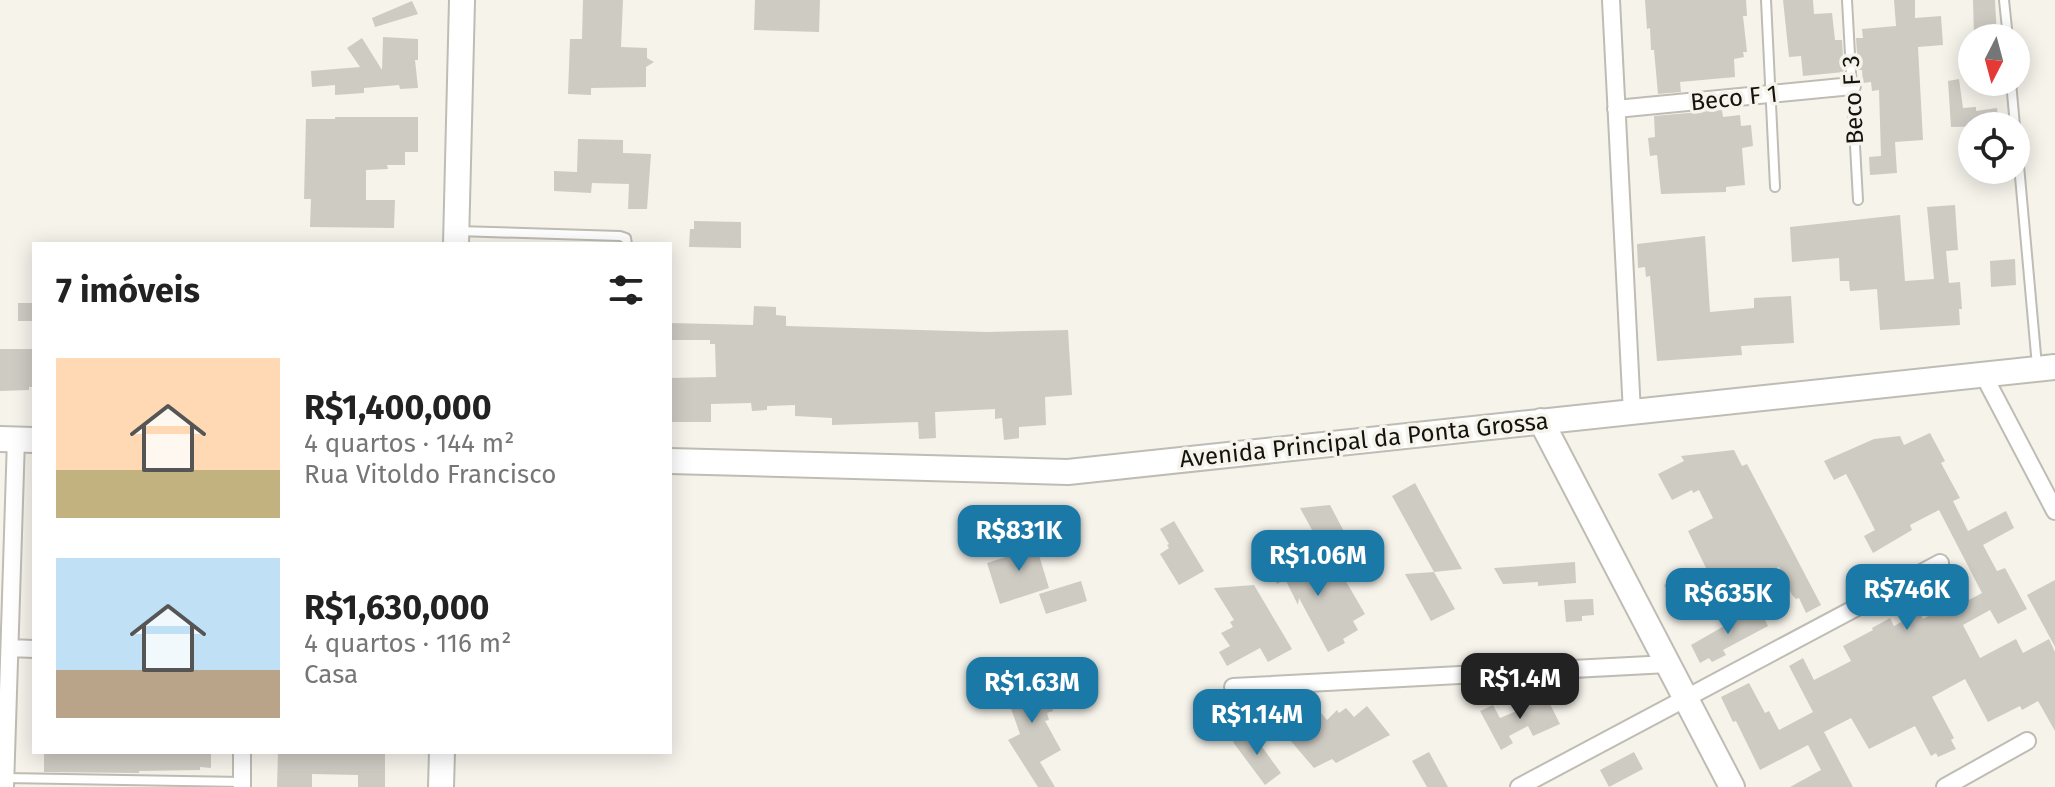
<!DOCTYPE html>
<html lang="pt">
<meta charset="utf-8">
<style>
:root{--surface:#fff;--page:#f2f2f2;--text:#222;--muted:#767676;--accent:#1a79a6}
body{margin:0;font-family:"Fira Sans",sans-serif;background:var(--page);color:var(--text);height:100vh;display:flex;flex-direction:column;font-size:30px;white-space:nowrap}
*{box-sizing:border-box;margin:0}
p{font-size:26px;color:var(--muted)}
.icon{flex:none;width:44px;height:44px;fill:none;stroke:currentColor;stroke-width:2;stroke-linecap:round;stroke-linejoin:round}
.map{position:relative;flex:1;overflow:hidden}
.side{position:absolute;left:32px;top:242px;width:640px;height:512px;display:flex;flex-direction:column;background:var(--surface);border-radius:0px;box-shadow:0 4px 20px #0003}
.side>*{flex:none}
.needle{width:52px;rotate:186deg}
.fabs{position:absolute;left:1958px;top:24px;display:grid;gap:16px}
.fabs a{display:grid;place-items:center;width:72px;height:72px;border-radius:50%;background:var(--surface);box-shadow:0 4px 20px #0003;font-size:40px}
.price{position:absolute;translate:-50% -68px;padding:0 18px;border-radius:16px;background:var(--accent);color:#fff;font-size:26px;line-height:52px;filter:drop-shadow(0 2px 4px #0008)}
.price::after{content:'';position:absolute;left:50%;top:48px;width:24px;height:18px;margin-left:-12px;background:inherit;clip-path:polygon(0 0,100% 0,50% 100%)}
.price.selected{background:#222;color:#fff}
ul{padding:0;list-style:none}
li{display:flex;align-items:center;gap:24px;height:200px;padding:0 24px}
li span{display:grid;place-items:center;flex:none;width:224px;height:160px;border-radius:0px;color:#555}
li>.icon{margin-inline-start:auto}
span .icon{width:96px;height:96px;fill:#fffc;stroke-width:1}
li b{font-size:34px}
h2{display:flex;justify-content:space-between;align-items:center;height:96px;padding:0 24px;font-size:34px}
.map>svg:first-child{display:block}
.building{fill:#cecbc3}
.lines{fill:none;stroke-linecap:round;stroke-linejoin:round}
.lane-casing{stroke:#bfbcb4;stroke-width:12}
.street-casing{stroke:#bfbcb4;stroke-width:20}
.secondary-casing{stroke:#bfbcb4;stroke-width:28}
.lane{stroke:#fff;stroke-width:8}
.street{stroke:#fff;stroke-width:16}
.secondary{stroke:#fff;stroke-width:24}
.labels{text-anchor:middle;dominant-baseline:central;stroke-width:7;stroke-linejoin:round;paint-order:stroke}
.street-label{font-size:24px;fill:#141310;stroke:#f6f3eb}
</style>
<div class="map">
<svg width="2055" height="787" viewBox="0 0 2055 787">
<rect width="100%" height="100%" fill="#f6f3eb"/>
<!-- building -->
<path class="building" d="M583 0H623L621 47 647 48V58L654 62 646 67V87L591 88V95L568 94 570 39H582Z
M755 0H820L819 32 754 30Z
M1645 0H1746L1747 16H1743L1747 52H1743L1744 57 1734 59 1735 77 1680 82 1681 92 1658 94 1654 50H1651L1650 28 1647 29Z
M1783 0H1813L1814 14 1832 13 1835 40H1842L1844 72 1803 76 1801 56 1789 57Z
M1894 0H1915V18L1941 16 1943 45 1918 47 1923 140 1895 142 1897 173 1870 175 1869 157 1881 156 1879 90 1872 91 1871 82 1863 83 1862 70H1858L1856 38H1863L1862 29 1896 26Z
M1973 0H1995L1997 38H1974Z
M412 1 418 14 375 27 372 18Z
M383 37 418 39V60H415L418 88 400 89 399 85 364 88V93L335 95V85L312 87 311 71 360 67 347 48 362 38 382 70Z
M1959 79 1963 108 1976 107V111L1997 108 1999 126 1951 127 1948 81Z
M1722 110 1723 117 1740 115 1741 126 1751 125 1753 146 1742 148 1745 185 1726 187V192L1661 194 1657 155 1650 156 1648 138 1655 137 1654 116Z
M335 117H418V152H405V165H387L388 169 366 170V200H395L394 228 310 227 311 199H304L306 119H335Z
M578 139 623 140V153L651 154 647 209H628L629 184 592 183 591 193 554 191V171L577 172Z
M1955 205 1958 250 1946 251 1949 283 1960 282 1962 309H1959L1960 325 1880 330 1877 289 1850 291 1849 281H1840L1839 258 1792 262 1790 227 1900 215 1905 281 1934 279 1927 207Z
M694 221 741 222V248L689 247 690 229H694Z
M1705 236 1710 312 1754 308V298L1791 296 1794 343 1741 346 1742 355 1657 361 1650 276 1646 277 1645 267 1638 268 1637 244Z
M2015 259 2016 285 1991 287 1990 261Z
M18 303H34V321H18Z
M754 306 776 307V315L786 316V326L987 332 1068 330 1072 395 1045 397 1046 425 1019 427V438L1004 440 1002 418 995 419V409L935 412 936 438 919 439 918 422 832 425V418L795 416V405L767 406V410L752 411 751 403 711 404V422H670V378L716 377 715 344H710V340H670V323L753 325Z
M0 349H34V387H29V390L0 391Z
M1930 433 1945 461 1941 463 1960 498 1953 501 1968 531 2006 511 2014 528 1983 545 1997 571 2005 568 2027 609 1998 624 1990 610 1963 625 1980 658 2016 639 2023 653 2049 639 2055 652V731L2038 701 2022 710 2020 706 1988 722 1965 679 1932 697 1954 738 1951 740 1956 749 1938 757 1936 753 1931 756 1915 726 1869 749 1851 718 1824 732 1853 787H1790L1821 770 1808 745 1760 770 1736 721 1733 722 1721 697 1749 683 1765 713 1769 711 1779 730 1813 712 1789 666 1803 658 1814 680 1851 661 1843 646 1873 630 1872 628 1890 618 1894 626 1919 612 1923 619 1951 604 1954 608 1982 593 1939 510 1910 525 1912 530 1873 553 1864 536 1875 530 1854 489 1846 474 1834 480 1824 461 1874 439 1900 436 1904 445Z
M1734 450 1742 466 1747 464 1821 605 1806 613 1799 598 1796 599 1792 595 1779 567 1729 590 1726 584 1698 599 1699 601 1694 603 1696 607 1681 615 1664 585 1678 580 1681 584 1707 570 1688 531 1713 518 1699 490 1693 493 1692 490 1672 500 1658 474 1684 461 1681 456Z
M1415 483 1442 533 1462 569 1434 572 1392 496Z
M1330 505 1357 556 1333 568 1300 508Z
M1174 521 1204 571 1179 585 1160 554 1169 548 1167 545 1169 544 1160 529Z
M1034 539 1049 588 1000 604 987 563 1018 553 1016 544Z
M1283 542 1300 571V581L1344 578 1365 614 1353 621 1358 630 1343 639 1345 643 1328 652 1299 598 1298 605 1285 579 1277 584 1261 555Z
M1575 562 1576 583 1538 586V582L1503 584 1494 568Z
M1434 572 1455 609 1431 621 1405 574Z
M2055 580V647L2027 595Z
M1081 581 1087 601 1046 614 1039 594Z
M1254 585 1292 649 1268 662 1260 648 1227 666 1219 652 1230 646 1221 633 1233 627 1230 622 1234 620 1214 588Z
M1593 599 1594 615 1582 616V621L1566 622 1564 600Z
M1752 610 1754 615 1761 612 1768 626 1723 650 1726 655 1712 662 1709 658 1700 663 1691 645Z
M1034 672 1036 676 1041 675 1053 711 1047 713 1049 720 1045 721 1061 750 1040 762 1055 787H1038L1008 740 1020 734 1002 683Z
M1547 698 1560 724 1533 736 1528 726 1509 736 1513 743 1501 750 1480 711 1493 705 1500 718Z
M1311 701 1327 720 1337 710 1339 713 1346 708 1354 717 1367 706 1390 735 1336 763 1332 759 1314 768 1284 733 1298 720 1294 716Z
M1249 729 1281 773 1265 785 1233 742Z
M44 752H211V768L200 767V770L139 771V773L44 772Z
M278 752 385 753V787H358V775L312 774V787H277Z
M1429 752 1441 774 1448 787H1427L1412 761Z
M1634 752 1643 769 1609 787 1600 770Z"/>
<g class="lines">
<defs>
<path id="lane" d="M1766 0 1775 187
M1847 0 1858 200
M2004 0 2008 38
M2011 82 2015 126
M2016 132 2037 366
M457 231 620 236 626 238 627 244
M6 778 242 782"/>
<path id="street" d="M1611 0 1632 413
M1616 109 1852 86
M1983 374 2055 511
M10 648 34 649
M1233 687 1668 664
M5 787 16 439
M242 787V752
M1519 787 1940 563
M1945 787 2027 741"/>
<path id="secondary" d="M456 244 462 0
M1541 421 1732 787
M0 439 34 440
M670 461 1068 472 2055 367
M441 787 442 752"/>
</defs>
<!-- lane casing -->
<use href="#lane" class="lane-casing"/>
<!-- street casing -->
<use href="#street" class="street-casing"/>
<!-- secondary casing -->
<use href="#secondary" class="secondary-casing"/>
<!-- lane -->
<use href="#lane" class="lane"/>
<!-- street -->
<use href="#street" class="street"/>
<!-- secondary -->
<use href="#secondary" class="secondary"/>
</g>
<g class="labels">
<!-- street labels -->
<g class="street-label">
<text transform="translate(1734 98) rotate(-6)">Beco F 1</text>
<text transform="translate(1853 100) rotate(-93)">Beco F 3</text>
<text transform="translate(1364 440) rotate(-6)">Avenida Principal da Ponta Grossa</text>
</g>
</g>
</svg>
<div class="fabs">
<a><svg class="needle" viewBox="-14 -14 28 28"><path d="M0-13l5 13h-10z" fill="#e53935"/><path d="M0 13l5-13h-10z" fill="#767676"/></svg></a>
<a><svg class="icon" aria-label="locate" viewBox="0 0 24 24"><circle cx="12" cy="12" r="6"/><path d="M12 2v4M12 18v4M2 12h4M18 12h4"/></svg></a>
</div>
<b class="price" style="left:1019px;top:573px">R$831K</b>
<b class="price" style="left:1318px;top:598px">R$1.06M</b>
<b class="price" style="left:1907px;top:632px">R$746K</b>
<b class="price" style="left:1728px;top:636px">R$635K</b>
<b class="price selected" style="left:1520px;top:721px">R$1.4M</b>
<b class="price" style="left:1032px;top:725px">R$1.63M</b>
<b class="price" style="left:1257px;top:757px">R$1.14M</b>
<section class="side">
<h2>7 imóveis<svg class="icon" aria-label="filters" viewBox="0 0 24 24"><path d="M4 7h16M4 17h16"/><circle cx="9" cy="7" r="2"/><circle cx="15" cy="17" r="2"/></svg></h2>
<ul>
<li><span style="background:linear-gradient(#ffd9b3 70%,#c2b280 0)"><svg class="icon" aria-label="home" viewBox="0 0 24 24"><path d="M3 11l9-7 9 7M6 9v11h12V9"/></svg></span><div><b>R$1,400,000</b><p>4 quartos · 144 m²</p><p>Rua Vitoldo Francisco</p></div></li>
<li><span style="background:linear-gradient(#bfe0f5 70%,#b9a48a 0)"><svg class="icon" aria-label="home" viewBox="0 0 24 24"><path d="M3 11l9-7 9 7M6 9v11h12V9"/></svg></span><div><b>R$1,630,000</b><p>4 quartos · 116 m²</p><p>Casa</p></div></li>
</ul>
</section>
</div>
